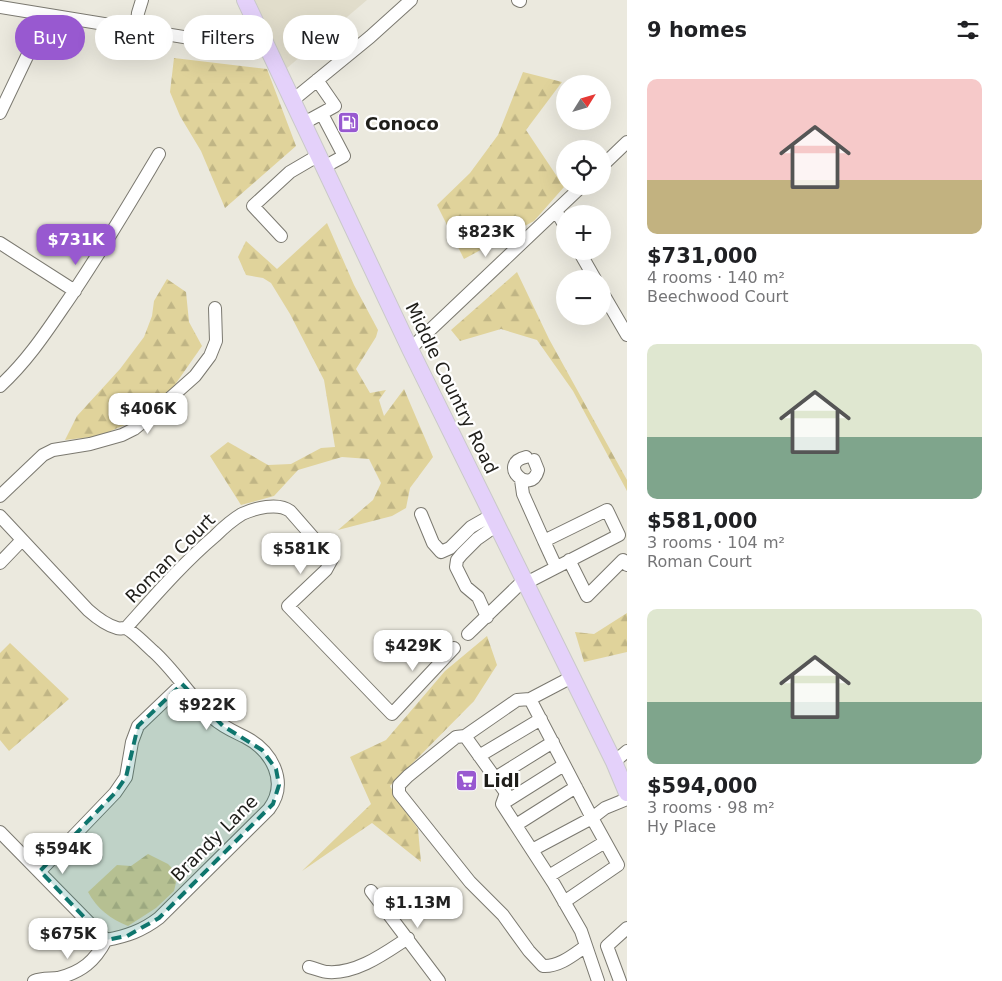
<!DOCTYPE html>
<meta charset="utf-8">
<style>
:root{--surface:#fff;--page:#f2f2f2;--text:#202124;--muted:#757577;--accent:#9859d0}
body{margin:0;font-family:"DejaVu Sans",sans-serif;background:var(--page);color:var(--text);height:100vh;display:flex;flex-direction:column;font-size:19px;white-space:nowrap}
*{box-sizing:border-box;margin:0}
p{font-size:16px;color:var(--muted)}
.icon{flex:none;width:28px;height:28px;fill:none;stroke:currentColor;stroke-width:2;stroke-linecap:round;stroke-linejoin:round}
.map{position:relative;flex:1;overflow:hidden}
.sheet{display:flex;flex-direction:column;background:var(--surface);width:375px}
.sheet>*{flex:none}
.top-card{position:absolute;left:15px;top:15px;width:475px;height:45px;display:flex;gap:10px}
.needle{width:32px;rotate:53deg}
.tools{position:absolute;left:556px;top:75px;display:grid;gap:10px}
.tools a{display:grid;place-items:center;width:55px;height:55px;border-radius:50%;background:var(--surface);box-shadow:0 5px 20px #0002;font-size:25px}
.price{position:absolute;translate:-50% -42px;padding:0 11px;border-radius:10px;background:#fff;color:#222;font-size:16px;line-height:32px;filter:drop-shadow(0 1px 2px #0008)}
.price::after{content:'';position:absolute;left:50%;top:30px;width:15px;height:11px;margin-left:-8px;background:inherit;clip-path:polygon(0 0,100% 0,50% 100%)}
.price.on{background:var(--accent);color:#fff}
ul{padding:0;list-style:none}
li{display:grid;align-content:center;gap:10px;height:265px;padding:0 20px}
li span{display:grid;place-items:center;height:155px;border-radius:10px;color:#555}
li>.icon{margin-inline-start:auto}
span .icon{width:90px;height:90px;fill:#fffc;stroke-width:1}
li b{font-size:21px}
h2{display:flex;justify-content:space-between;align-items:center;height:60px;padding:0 20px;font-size:21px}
.tag{padding:0 18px;border-radius:22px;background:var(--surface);box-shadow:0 5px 20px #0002;font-size:18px;line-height:45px}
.tag.on{background:var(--accent);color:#fff}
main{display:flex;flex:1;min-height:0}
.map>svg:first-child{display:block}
.built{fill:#e1ddcb}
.forest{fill:url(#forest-firs)}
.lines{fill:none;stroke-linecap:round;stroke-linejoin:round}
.minor-casing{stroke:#7b7970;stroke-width:14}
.major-casing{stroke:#c9c9c8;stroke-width:18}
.minor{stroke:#fff;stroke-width:12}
.major{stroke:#e4d1fa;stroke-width:16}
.marked{fill:#0f766e;fill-opacity:0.2;stroke:#0f766e;stroke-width:4;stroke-dasharray:10 6;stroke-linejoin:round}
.labels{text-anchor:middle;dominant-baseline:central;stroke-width:4.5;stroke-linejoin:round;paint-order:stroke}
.poi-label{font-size:18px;font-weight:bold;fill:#1f1e1a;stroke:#fff;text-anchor:start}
.street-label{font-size:18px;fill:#1f1e1a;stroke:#fff}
</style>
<main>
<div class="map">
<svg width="627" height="981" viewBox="0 0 627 981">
<defs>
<pattern id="forest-firs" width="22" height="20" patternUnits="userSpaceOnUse" patternTransform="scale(1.25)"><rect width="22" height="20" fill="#e0d39b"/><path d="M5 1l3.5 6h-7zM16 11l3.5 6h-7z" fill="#c0b585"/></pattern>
</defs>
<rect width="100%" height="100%" fill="#ebe9de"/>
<!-- built -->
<path class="built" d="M245 0H367L280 74Z"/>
<!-- forest -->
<path class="forest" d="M174 58 267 69 296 146 225 208 201 151 180 116 170 92Z
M523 72 562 82 526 130 564 187 534 221 464 259 437 205 470 173 498 135Z
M327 223 354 285 378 330 376 337 356 369 370 393 386 390 379 400 384 416 404 389 433 457 410 488 406 508 392 516 338 530 373 500 381 483 369 459 342 457 298 470 274 496 241 505 210 456 228 442 268 465 291 464 321 448 335 447 324 380 290 314 271 283 263 278 246 275 238 257 246 241 277 269Z
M517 272 549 339 627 480V491L573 391 537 340 501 329 460 341 451 330Z
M167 279 186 292 189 322 202 346 172 389 141 418 99 436 65 440 77 416 120 369 144 337 152 316 154 301Z
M627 613V652L584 662 575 632 594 634Z
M487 636 497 665 474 701 390 786 397 799 418 829 421 862 372 823 302 871 371 804 350 757 386 740 445 671Z
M10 643 69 699 9 751 0 740V653Z
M148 854 168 864 178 874 174 891 156 908 128 926C111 919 97 909 88 892L117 865 131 866Z"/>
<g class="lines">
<defs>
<path id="minor" d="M518 0 520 1
M0 7 269 51
M136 30 138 13 142 0
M293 100 370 37 411 0
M0 113 31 48 42 14
M322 114 344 156 324 167
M304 123 335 106 317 80
M602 166 627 142
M556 211 565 226
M281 236 253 206 290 172 319 155
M0 243 75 291
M579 251 595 279
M602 292 627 335
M410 349 582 186
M0 386C25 363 43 337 62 309 97 259 128 206 159 154
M526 457C496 464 531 497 538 470L534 460
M521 480 523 494 544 541 607 510 619 535 526 583
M0 496 43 455 53 450 90 444 122 435 134 429 150 416 195 376 210 356 216 341 215 308
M421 514 433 543 441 552 450 548 471 527 492 515
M0 516 88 610C97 618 106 625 117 628 120 629 122 628 125 628 132 630 148 647 154 652 176 672 191 698 213 718 223 727 233 731 245 737 272 751 289 782 269 809L159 918C142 931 127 936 106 940
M544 541 556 567
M569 560 587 596 623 560 627 565
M0 563 22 540
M487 617 478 597 466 587 456 567 457 560 462 554 477 539 497 525
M126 628C154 597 182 564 215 536 223 528 232 520 242 514 255 508 278 502 290 511L332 559 326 570 288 606 392 714 454 648
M468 634 524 580
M572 677 530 699 517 700 465 736 506 793 502 804 554 884 581 931 598 981
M530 699 592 818 532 850
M465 736 456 737 408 776 399 785V793L470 882 503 915 529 951 543 966C559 967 573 955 586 946
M479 756 541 719
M614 762 627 751
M495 778 553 742
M502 804 564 765
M516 825 576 787
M0 832 106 940
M40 871 115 793 126 777 132 742 138 726 182 684
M549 876 605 842
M371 891 439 981
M564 902 618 865 592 818 605 808 627 799
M309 967C315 968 322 972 328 972 357 974 385 953 408 938
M34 981C42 978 50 979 58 978 82 972 95 961 106 940
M620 981 607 946 627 928"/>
<path id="major" d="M245 0 410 349 614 762 627 793"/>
</defs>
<!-- minor casing -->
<use href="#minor" class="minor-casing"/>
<!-- major casing -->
<use href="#major" class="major-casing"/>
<!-- minor -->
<use href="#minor" class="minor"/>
<!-- major -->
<use href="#major" class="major"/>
</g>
<!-- marked area -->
<path class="marked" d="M182 684 223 726 262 750 276 769 279 785 273 804 159 918 127 936 106 940 40 871 115 793 126 777 138 726Z"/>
<!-- icons -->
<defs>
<symbol id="fuel-square" viewBox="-11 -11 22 22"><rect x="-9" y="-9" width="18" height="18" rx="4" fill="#9859d0" stroke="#fff"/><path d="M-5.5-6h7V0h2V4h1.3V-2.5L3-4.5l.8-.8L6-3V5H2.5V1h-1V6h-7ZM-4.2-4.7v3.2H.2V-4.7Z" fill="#fff"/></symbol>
<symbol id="supermarket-square" viewBox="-11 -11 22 22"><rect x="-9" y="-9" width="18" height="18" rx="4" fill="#9859d0" stroke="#fff"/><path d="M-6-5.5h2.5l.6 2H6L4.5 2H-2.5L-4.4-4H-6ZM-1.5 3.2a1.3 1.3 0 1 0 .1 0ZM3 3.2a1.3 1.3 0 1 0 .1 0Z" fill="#fff"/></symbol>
</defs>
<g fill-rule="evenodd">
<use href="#fuel-square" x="336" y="110" width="25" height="25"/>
<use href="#supermarket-square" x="454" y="768" width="25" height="25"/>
</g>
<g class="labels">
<!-- poi labels -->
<g class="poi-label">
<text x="365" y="123">Conoco</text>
<text x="483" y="780">Lidl</text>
</g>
<!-- street labels -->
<g class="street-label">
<text transform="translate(452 388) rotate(64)">Middle Country Road</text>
<text transform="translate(170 558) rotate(-45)">Roman Court</text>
<text transform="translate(214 838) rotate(-45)">Brandy Lane</text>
</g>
</g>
</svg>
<div class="tools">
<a><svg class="needle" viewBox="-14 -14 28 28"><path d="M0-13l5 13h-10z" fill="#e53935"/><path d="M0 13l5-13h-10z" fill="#757577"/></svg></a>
<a><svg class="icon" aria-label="locate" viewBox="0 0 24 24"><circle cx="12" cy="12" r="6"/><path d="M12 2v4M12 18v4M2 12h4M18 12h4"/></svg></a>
<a>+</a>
<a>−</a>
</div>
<b class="price" style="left:486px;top:258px">$823K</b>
<b class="price on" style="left:76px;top:266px">$731K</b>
<b class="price" style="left:148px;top:435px">$406K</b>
<b class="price" style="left:301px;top:575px">$581K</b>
<b class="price" style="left:413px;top:672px">$429K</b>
<b class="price" style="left:207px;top:731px">$922K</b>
<b class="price" style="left:63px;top:875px">$594K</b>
<b class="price" style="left:418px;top:929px">$1.13M</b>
<b class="price" style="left:68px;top:960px">$675K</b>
<div class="top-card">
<a class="tag on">Buy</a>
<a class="tag">Rent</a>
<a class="tag">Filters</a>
<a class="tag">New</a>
</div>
</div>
<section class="sheet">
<h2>9 homes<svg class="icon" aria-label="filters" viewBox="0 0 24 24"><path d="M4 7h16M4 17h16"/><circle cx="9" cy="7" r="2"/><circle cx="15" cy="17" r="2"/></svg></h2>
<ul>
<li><span style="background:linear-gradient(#f6c9c9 65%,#c2b280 0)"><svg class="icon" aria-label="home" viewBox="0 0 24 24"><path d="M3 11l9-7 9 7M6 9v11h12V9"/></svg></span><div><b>$731,000</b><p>4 rooms · 140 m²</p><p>Beechwood Court</p></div></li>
<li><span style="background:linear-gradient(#dfe7d0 60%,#7fa58c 0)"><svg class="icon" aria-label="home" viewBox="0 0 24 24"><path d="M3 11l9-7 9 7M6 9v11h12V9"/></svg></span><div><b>$581,000</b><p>3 rooms · 104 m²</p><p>Roman Court</p></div></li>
<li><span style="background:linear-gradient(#dfe7d0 60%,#7fa58c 0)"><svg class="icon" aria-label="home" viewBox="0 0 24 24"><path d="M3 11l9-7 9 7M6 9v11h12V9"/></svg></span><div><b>$594,000</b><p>3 rooms · 98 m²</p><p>Hy Place</p></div></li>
</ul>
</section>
</main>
